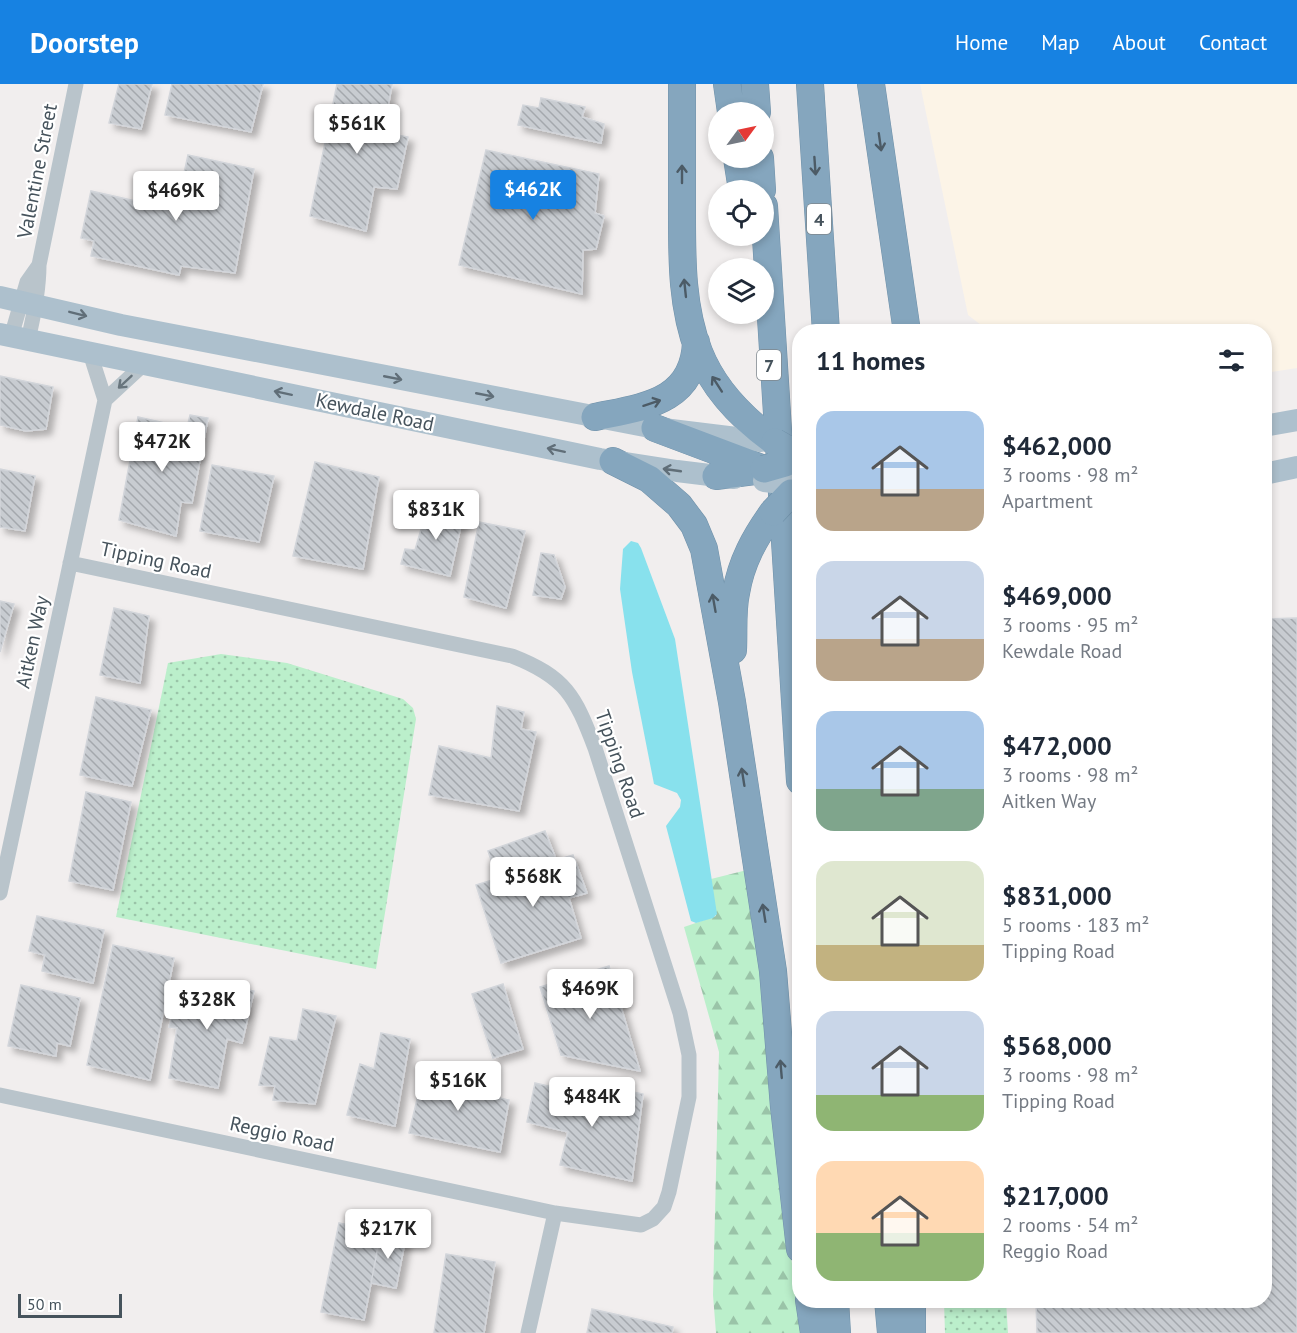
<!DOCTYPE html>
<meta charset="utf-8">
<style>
:root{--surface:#fff;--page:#f2f2f3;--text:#1f2937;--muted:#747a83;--accent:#1782e2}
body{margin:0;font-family:"PT Sans",sans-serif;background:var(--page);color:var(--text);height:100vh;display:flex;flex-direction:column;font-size:22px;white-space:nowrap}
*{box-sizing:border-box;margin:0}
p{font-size:20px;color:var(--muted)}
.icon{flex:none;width:33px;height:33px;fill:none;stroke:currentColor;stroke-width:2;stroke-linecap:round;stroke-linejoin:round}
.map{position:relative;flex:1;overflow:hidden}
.panel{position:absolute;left:792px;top:240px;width:480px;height:984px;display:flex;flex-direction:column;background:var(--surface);border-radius:24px;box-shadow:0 3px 9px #0003}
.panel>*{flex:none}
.needle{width:39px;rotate:57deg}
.fabs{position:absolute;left:708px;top:18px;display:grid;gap:12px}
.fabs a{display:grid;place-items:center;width:66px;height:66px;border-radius:50%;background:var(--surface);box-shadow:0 3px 9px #0003;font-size:30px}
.scale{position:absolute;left:18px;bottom:15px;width:104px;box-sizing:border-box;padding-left:6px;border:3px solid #46535c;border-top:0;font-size:16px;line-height:21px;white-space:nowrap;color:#46535c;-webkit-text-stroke:4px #fff;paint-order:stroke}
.price{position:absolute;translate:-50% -51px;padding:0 14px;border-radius:6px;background:#fff;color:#222;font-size:20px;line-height:39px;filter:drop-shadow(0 2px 3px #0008)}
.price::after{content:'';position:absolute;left:50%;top:36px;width:18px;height:14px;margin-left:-9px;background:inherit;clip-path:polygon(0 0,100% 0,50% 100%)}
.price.selected{background:var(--accent);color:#fff}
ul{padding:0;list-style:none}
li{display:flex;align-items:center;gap:18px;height:150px;padding:0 24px}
li span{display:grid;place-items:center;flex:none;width:168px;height:120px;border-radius:18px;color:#555}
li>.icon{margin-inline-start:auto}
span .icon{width:72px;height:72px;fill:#fffc;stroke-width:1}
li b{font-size:26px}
h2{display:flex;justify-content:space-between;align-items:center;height:72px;padding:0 24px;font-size:26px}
header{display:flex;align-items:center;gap:36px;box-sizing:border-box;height:84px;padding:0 30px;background:var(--accent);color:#fff}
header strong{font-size:28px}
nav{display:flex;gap:33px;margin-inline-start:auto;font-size:21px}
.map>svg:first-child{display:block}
.commercial{fill:#fcf4e7}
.grass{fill:url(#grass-dots)}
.forest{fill:url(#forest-firs)}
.water{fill:#88e1ed}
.building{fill:url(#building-back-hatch);stroke:#d2d5da;stroke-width:1.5;filter:url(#shadow)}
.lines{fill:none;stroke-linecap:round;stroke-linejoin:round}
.highway-casing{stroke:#7091a9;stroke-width:28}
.street{stroke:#b9c4cb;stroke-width:15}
.primary{stroke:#adc0cd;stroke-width:22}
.highway{stroke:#85a6be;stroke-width:27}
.highway-bridge-casing{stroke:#7091a9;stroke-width:28;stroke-linecap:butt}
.primary-bridge{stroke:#adc0cd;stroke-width:22}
.highway-bridge{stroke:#85a6be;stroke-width:27}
.oneway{stroke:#4c5b66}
.oneway2{stroke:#606e78}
.oneway3{stroke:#68757d}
.labels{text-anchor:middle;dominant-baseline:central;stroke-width:4.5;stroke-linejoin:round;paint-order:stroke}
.shield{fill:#fff;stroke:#7e878d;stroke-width:1.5}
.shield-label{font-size:18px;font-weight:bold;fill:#46535c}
.street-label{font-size:20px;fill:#46535c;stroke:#fff}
</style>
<header>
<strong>Doorstep</strong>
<nav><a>Home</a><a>Map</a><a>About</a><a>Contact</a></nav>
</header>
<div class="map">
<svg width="1297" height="1249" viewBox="0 0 1297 1249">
<defs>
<pattern id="grass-dots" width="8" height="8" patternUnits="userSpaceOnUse" patternTransform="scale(1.5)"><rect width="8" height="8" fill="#bbefcb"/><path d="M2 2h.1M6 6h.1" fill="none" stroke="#9ac4a8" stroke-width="1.8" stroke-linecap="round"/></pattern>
<pattern id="forest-firs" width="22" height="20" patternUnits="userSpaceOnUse" patternTransform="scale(1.5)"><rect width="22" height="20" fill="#bbefcb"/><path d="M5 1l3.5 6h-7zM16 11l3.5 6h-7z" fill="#9ac4a8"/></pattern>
<pattern id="building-back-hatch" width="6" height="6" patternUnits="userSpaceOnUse" patternTransform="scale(1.5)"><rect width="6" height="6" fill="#c8ccd1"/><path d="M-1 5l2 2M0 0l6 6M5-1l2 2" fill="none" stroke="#a4a8ad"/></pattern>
<filter id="shadow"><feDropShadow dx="5.5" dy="5.5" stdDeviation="3" flood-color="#0004"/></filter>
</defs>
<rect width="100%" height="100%" fill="#f1eeee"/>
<!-- commercial -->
<path class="commercial" d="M920 0H1297V284L1265 289 1264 248 989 247 968 231Z"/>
<!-- grass -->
<path class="grass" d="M221 570 287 579 403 615 413 624 416 635 376 885 116 833 168 579Z
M944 1217H1006L1008 1249H945Z"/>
<!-- forest -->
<path class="forest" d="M747 786 766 897 787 1145 802 1249H716L713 1211 719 968 684 843 716 832 711 795Z"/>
<!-- water -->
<path class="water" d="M631 457 638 459 641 464 675 555 717 830 713 834 696 839 691 837 666 742 680 723 681 716 677 709 654 700 632 588 620 505 623 465Z"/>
<!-- building -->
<path class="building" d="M119 0H152L141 45 109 39Z
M172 0H263L251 48 165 31Z
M337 0H392L384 48 408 53 397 105 374 103 366 147 310 132Z
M541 14 585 23 582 33 604 40 601 59 518 41 523 21 539 24Z
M486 66 599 90 595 129 604 132 596 165 583 166 582 210 459 181Z
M188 71 254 85 235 189 181 182 179 191 91 172 94 157 81 154 91 107 176 126Z
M0 292 53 303 46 345 26 347 0 341Z
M190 331 208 334 192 419 181 418 176 452 119 436 138 333 187 344Z
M315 378 379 393 363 485 293 472Z
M212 381 274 392 259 458 200 447Z
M0 385 35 392 25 447 0 443Z
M429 418 464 428 450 492 401 480 405 465 415 466Z
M479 438 525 447 506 524 464 513Z
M541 469 554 471 565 503 561 515 533 511Z
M0 517 14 520 0 568Z
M114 524 149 532 140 599 100 591Z
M1297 534V1249H1037L1036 1216H1264V535Z
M96 613 151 626 132 702 80 691Z
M497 622 524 628 521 645 536 648 519 727 429 711 439 662 491 674Z
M86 708 131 718 113 806 69 797Z
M545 747 556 775 497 794 488 767Z
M573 771 587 809 569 814 581 854 501 879 476 801Z
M37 832 104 846 93 899 42 887 45 871 29 867Z
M113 861 174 874 150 996 87 981Z
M609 882 640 987 561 971 540 903Z
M202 897 254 907 242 959 227 955 218 1004 169 994 177 944 169 943 179 904 199 909Z
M503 900 523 965 493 974 472 910Z
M21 901 80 914 70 962 57 959 56 972 8 962Z
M303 925 336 932 315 1020 273 1016 275 1002 259 1001 270 953 297 957Z
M381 949 410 955 395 1042 347 1031 360 980 374 985Z
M424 986 476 995 473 1008 509 1016 500 1068 409 1049Z
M535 999 607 1015 610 1003 643 1010 632 1097 560 1081 568 1048 527 1038Z
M339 1139 381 1147 364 1236 321 1228Z
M381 1147 406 1153 396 1204 371 1199Z
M446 1170 495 1178 484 1249H434Z
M592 1225 673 1243 672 1249H587Z"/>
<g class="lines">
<defs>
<path id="highway" d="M682 0C682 41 682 82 682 124 682 172 681 222 699 268 714 306 743 335 775 358
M727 0 731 28
M755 0 757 28
M810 0 826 248
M871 0 907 248
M737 74 742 106
M760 74 762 106
M764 122 800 697
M595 333C642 323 694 319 696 258
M655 344 764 385
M613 377 649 395 679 421 694 441 704 465 732 618 773 887 784 1023 800 1165
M716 392 763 386
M733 566C734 547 732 527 736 509 741 478 755 453 773 428
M809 1216 814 1249
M835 1216 837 1249
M888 1216 891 1249
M912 1249V1216"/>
</defs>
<!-- highway casing -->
<use href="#highway" class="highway-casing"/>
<!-- street -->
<path class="street" d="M11 253 27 198 39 181
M28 256C34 231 39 207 39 181L76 0
M105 316 144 280
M0 809 105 316 90 269
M0 1011 555 1129 641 1141 653 1135 664 1123 669 1108 689 1013V971L680 929 595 664C575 612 566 593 512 572L70 479
M528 1249 555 1129"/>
<!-- primary -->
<path class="primary" d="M0 213 121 241 655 344 761 357
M0 250 600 375 677 387 734 394
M1264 342 1297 336
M1264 390 1297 383"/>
<!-- highway -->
<use href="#highway" class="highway"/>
<defs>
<path id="highway-bridge" d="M775 358 799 372
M764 385 785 379
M773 428 791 409"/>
</defs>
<!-- highway-bridge casing -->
<use href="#highway-bridge" class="highway-bridge-casing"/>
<!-- primary-bridge -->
<path class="primary-bridge" d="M764 397 800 401"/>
<!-- highway-bridge -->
<use href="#highway-bridge" class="highway-bridge"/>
</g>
<!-- one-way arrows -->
<defs><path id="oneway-shaft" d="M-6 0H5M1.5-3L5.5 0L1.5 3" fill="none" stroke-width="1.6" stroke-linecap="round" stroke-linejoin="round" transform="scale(1.5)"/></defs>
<g class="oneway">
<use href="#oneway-shaft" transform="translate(880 58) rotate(82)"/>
<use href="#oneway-shaft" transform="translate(815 82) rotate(86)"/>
<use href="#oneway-shaft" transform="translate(682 90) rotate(-90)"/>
<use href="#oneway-shaft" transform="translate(685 204) rotate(-96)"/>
<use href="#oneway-shaft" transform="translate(717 300) rotate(-123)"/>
<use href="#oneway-shaft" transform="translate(652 319) rotate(-18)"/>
<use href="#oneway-shaft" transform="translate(714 519) rotate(-100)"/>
<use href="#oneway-shaft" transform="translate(743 693) rotate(-99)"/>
<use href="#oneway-shaft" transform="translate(764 829) rotate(-99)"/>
<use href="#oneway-shaft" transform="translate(781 985) rotate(-95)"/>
</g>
<g class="oneway2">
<use href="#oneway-shaft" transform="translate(78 230) rotate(14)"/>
<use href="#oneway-shaft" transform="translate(393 294) rotate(11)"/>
<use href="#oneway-shaft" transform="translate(283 309) rotate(-168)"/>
<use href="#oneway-shaft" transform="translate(485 311) rotate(11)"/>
<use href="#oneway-shaft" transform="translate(556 366) rotate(-168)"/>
<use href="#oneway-shaft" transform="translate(672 386) rotate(-172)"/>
</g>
<use class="oneway3" href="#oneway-shaft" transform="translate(125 298) rotate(137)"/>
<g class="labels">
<!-- shield labels -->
<g class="shield">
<rect x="807" y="120" width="24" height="30" rx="4.5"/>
<rect x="757" y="266" width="24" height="30" rx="4.5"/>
</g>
<g class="shield-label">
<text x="819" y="135">4</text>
<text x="769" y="281">7</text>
</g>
<!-- street labels -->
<g class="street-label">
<text transform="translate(37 87) rotate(-79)">Valentine Street</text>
<text transform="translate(375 328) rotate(12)">Kewdale Road</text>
<text transform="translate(156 476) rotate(12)">Tipping Road</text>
<text transform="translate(32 558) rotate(-78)">Aitken Way</text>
<text transform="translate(620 680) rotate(71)">Tipping Road</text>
<text transform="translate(282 1050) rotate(12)">Reggio Road</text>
</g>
</g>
</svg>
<div class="fabs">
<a><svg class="needle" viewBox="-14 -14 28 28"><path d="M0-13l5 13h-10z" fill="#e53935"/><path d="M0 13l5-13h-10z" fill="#747a83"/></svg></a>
<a><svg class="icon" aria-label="locate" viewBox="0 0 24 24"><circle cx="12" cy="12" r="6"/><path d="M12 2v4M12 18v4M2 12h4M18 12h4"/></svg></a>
<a><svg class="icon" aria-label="layers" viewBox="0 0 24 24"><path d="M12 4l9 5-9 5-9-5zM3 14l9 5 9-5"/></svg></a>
</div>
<div class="scale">50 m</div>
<b class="price" style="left:357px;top:71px">$561K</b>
<b class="price selected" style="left:533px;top:137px">$462K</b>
<b class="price" style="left:176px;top:138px">$469K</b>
<b class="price" style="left:162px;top:389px">$472K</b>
<b class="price" style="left:436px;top:457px">$831K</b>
<b class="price" style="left:533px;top:824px">$568K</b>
<b class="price" style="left:590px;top:936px">$469K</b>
<b class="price" style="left:207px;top:947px">$328K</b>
<b class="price" style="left:458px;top:1028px">$516K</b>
<b class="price" style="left:592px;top:1044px">$484K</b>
<b class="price" style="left:388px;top:1176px">$217K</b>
<section class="panel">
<h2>11 homes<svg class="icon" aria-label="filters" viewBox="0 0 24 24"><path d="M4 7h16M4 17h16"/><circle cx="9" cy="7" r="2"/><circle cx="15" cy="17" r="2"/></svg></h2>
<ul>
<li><span style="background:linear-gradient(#a9c7e8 65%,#b9a48a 0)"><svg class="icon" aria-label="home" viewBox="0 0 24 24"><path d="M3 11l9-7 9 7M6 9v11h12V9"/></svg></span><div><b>$462,000</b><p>3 rooms · 98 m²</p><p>Apartment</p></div></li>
<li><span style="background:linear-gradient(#c9d6e8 65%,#b9a48a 0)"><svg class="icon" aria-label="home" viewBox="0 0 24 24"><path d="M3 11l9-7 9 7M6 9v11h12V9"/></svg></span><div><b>$469,000</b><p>3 rooms · 95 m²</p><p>Kewdale Road</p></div></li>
<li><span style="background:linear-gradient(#a9c7e8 65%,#7fa58c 0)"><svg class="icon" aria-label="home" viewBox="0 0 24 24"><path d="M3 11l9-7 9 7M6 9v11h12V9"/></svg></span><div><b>$472,000</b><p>3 rooms · 98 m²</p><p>Aitken Way</p></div></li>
<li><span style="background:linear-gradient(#dfe7d0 70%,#c2b280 0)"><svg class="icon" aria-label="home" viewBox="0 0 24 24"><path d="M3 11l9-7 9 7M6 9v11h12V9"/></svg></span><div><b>$831,000</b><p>5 rooms · 183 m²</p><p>Tipping Road</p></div></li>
<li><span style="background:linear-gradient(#c9d6e8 70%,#8fb573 0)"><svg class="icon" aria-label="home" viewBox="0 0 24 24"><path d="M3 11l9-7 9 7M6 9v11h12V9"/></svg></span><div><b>$568,000</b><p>3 rooms · 98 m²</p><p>Tipping Road</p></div></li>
<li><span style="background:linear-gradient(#ffd9b3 60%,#8fb573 0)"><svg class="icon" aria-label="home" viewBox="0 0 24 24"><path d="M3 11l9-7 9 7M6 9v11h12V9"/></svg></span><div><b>$217,000</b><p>2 rooms · 54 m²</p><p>Reggio Road</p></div></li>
</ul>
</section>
</div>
